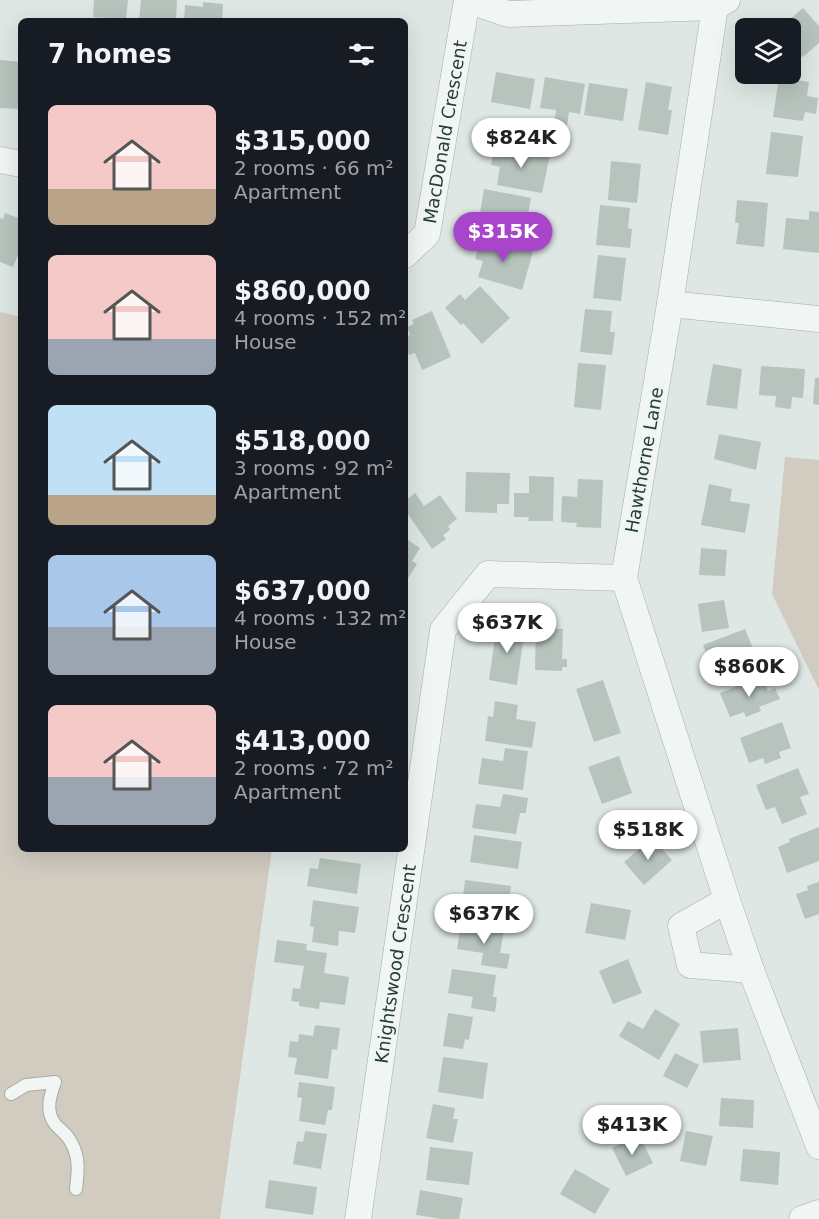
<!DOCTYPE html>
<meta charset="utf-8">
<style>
:root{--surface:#171b24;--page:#242831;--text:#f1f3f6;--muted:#9ea1a6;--accent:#a845ca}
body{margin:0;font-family:"DejaVu Sans",sans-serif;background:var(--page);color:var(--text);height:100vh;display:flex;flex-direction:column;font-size:22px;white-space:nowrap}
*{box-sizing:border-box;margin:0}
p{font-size:20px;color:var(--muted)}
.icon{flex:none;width:33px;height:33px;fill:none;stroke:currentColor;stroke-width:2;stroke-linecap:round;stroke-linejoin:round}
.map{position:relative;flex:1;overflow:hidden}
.details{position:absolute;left:18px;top:18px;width:390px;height:834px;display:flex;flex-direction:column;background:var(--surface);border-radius:9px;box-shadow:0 6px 24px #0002}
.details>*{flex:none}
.fabs{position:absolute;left:735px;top:18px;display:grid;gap:12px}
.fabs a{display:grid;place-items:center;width:66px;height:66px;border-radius:9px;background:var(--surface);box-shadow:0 6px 24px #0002;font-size:30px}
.price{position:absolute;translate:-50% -51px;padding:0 14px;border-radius:21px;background:#fff;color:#222;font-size:20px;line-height:39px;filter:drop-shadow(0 2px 3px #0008)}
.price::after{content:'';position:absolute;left:50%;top:36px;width:18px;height:14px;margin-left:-9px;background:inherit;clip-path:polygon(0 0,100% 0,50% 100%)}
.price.selected{background:var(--accent);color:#fff}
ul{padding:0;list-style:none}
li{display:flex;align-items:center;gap:18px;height:150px;padding:0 30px}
li span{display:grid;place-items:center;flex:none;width:168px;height:120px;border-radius:9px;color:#555}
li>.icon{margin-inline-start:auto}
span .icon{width:72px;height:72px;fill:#fffc;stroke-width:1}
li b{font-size:26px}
h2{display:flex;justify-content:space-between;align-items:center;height:72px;padding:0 30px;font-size:26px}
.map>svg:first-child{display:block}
.green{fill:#d1cbc0}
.building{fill:#b6c4bd}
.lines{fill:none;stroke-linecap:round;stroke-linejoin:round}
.lane-casing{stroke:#a0aea7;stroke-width:14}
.street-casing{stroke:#a0aea7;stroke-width:27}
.lane{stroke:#f1f6f4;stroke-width:12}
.street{stroke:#f1f6f4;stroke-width:26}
.labels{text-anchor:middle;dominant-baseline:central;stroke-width:4.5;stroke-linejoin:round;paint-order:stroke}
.street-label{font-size:18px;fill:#283e33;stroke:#eef5f1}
</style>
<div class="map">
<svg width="819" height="1219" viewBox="0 0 819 1219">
<rect width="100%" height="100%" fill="#dee7e3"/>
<!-- green -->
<path class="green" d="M0 312 21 317V849H272L220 1219H0Z
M785 457 819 460V690L772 594Z"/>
<!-- building -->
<path class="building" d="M94 0H128L126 19 93 17Z
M141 0H177L176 21H139Z
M203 2 223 4 222 21H184L185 5 203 7Z
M803 8 819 26V43L803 57 801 56 793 63 790 60V28H780Z
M0 60 21 62V109L0 108Z
M496 72 535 79 530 109 491 102Z
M545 77 585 84 580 114 569 112 567 126 554 124 556 110 540 108Z
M779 77 809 82 807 96 818 98 816 114 805 112 803 121 773 117Z
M646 82 672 87 668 110H672L668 135 638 130Z
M589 83 628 89 623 121 584 115Z
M771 132 803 136 798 177 766 174Z
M495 145 550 155 542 193 497 185 500 167 491 165Z
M611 161 641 164 637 203 608 200Z
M484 189 531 198 524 237 485 230 488 215 480 213Z
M737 200 768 203 764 247 736 244 739 223H735Z
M600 205 630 208 628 228 632 229 630 248 596 245Z
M809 211 819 212V253L783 249 786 218 809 220Z
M5 213 21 219V248L13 267 0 262V218L3 219Z
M482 237 533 252 522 290 478 277 483 261 475 259Z
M598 255 626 258 621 301 593 298Z
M480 286 510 318 482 344 463 323 461 325 445 308 460 294 465 300Z
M585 309 612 311 610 332H615L612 355 580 352Z
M432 311 451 357 422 370 415 353 409 355 405 346V337L410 335 407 327 414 324 412 320Z
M578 363 606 365 601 410 574 407Z
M713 364 742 369 737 409 706 405Z
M761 366 805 369 803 398 792 397 791 409 775 407 776 396 759 395Z
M815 378H819V405L813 404Z
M719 434 761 442 756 470 714 459Z
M466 472 510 473 509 504H497V513L465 512Z
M529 476 554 477 553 521H528L529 517H514V493H529Z
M578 479 603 480 601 528 576 527 577 523 561 522 562 496 577 497Z
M709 484 732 489 730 501 750 504 745 533 701 525Z
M415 493 424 506 440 495 457 519 448 526 450 530 443 535 446 539 432 549 405 510V501Z
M405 538 420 548 412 561 417 564 405 583Z
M701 548 727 550 725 576 699 575Z
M724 600 729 628 702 632 698 604Z
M497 623 525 627 517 685 489 680Z
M536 628 563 629 562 659H567V667H562V671L535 670Z
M745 629 755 654 741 660 748 678 722 687 716 670 713 671 703 645Z
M762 676 768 691 775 688 780 699 759 707 761 711 746 717 744 712 730 717 720 693Z
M603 680 621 733 594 742 576 689Z
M495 701 518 705 516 719 536 722 532 748 485 741 488 716 493 717Z
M782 722 791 748 779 752 781 758 765 764 763 758 749 763 740 738Z
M505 748 528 751 523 790 478 784 482 758 503 761Z
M619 756 632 793 602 804 588 767Z
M798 768 809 794 800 797 807 814 782 824 775 807 766 810 756 785Z
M503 794 528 798 526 813H520L516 834 472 828 476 804 500 807Z
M819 827V861L787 873 778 847 790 842 789 839Z
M474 835 522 842 518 869 470 862Z
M652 838 672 860 644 885 624 862Z
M320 858 361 864 357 894 307 886 310 868 318 869Z
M465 880 511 886 508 908 511 909 509 925 486 922 488 909 462 906Z
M819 882V914L805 919 796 894 808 890 807 886Z
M313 900 359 907 355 933 339 931 338 946 312 942 314 927 310 926Z
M591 903 631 910 625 940 585 933Z
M461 925 504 931 500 953 510 954 507 969 481 965 483 953 457 949Z
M277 940 307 944 306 950 327 953 324 973 349 977 345 1005 320 1002 319 1009 299 1006V1002L291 1001 293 988 300 989 304 966 274 962Z
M628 959 642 993 613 1004 599 971Z
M452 969 496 975 493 997H497L495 1012 471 1008 473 997 448 993Z
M655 1009 680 1024 659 1060 619 1036 628 1021 643 1029Z
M448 1013 473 1017 469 1040 465 1039 463 1049 443 1046Z
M315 1025 340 1028 337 1050 332 1049 328 1079 294 1074 297 1058 288 1057 290 1041 298 1042 299 1034 313 1036Z
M738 1028 741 1060 703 1063 700 1031Z
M675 1053 699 1065 687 1088 663 1076Z
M443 1057 488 1063 483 1099 438 1092Z
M299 1082 335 1087 332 1110H328L325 1125 299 1121 302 1098 297 1097Z
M721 1098 754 1100 753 1128 719 1126Z
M433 1104 455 1108 453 1119H458L453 1143 426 1138Z
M305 1131 327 1134 321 1169 293 1164 297 1141 303 1142Z
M686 1131 713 1136 706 1166 680 1161Z
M639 1135 653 1163 626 1176 612 1148Z
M430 1147 473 1152 469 1185 426 1180Z
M743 1149 780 1152 778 1185 740 1181Z
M575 1169 610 1189 595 1214 560 1194Z
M269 1180 317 1187 313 1215 265 1208Z
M420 1190 463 1198 459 1219H442L416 1215Z"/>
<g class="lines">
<defs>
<path id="lane" d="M11 1094 26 1085 55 1082C50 1096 45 1111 55 1124 60 1130 67 1134 71 1142 80 1158 78 1172 76 1189"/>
<g id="street">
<path d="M467 0 508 14 715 7 727 0"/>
<path d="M715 7 670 304 624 578 727 900 751 970 819 1146"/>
<path d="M0 160 21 164"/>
<path id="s1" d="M405 255 427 234 467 0"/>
<path d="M670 304 819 319"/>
<path d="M727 900 681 926 690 965 751 970"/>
<path id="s2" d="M358 1219 443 630 488 574 624 578"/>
<path d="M802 1219 819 1213"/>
</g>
</defs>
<!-- lane casing -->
<use href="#lane" class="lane-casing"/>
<!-- street casing -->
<use href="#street" class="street-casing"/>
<!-- lane -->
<use href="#lane" class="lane"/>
<!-- street -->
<use href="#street" class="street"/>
</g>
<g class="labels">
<!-- street labels -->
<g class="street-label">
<text stroke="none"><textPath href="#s1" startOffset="134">MacDonald Crescent</textPath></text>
<text transform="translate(644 460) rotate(-80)">Hawthorne Lane</text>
<text stroke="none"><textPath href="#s2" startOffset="258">Knightswood Crescent</textPath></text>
</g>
</g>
</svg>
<div class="fabs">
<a><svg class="icon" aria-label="layers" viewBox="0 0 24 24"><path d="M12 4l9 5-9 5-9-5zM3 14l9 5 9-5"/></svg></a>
</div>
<b class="price" style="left:521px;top:169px">$824K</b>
<b class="price selected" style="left:503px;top:263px">$315K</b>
<b class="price" style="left:507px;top:654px">$637K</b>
<b class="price" style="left:749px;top:698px">$860K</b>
<b class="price" style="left:648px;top:861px">$518K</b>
<b class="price" style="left:484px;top:945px">$637K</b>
<b class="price" style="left:632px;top:1156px">$413K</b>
<section class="details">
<h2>7 homes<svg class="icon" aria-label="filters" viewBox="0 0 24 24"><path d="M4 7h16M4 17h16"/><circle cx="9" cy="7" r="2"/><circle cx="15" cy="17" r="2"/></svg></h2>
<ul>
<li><span style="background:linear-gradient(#f6c9c9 70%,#b9a48a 0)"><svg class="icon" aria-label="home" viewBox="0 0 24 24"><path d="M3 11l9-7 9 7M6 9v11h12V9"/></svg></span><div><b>$315,000</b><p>2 rooms · 66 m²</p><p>Apartment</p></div></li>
<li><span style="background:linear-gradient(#f6c9c9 70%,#9aa5b1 0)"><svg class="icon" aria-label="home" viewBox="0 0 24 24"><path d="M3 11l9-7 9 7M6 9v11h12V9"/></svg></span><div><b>$860,000</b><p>4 rooms · 152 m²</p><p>House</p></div></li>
<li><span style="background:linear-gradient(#bfe0f5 75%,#b9a48a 0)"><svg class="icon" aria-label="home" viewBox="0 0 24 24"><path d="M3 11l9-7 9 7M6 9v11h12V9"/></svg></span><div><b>$518,000</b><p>3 rooms · 92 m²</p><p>Apartment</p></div></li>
<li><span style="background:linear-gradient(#a9c7e8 60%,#9aa5b1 0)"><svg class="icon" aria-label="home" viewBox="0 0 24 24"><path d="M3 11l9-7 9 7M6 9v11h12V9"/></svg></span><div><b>$637,000</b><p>4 rooms · 132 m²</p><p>House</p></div></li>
<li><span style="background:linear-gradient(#f6c9c9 60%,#9aa5b1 0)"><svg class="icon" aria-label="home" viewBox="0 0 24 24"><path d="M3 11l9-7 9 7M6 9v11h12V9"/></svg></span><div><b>$413,000</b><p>2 rooms · 72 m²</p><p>Apartment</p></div></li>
</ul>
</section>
</div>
